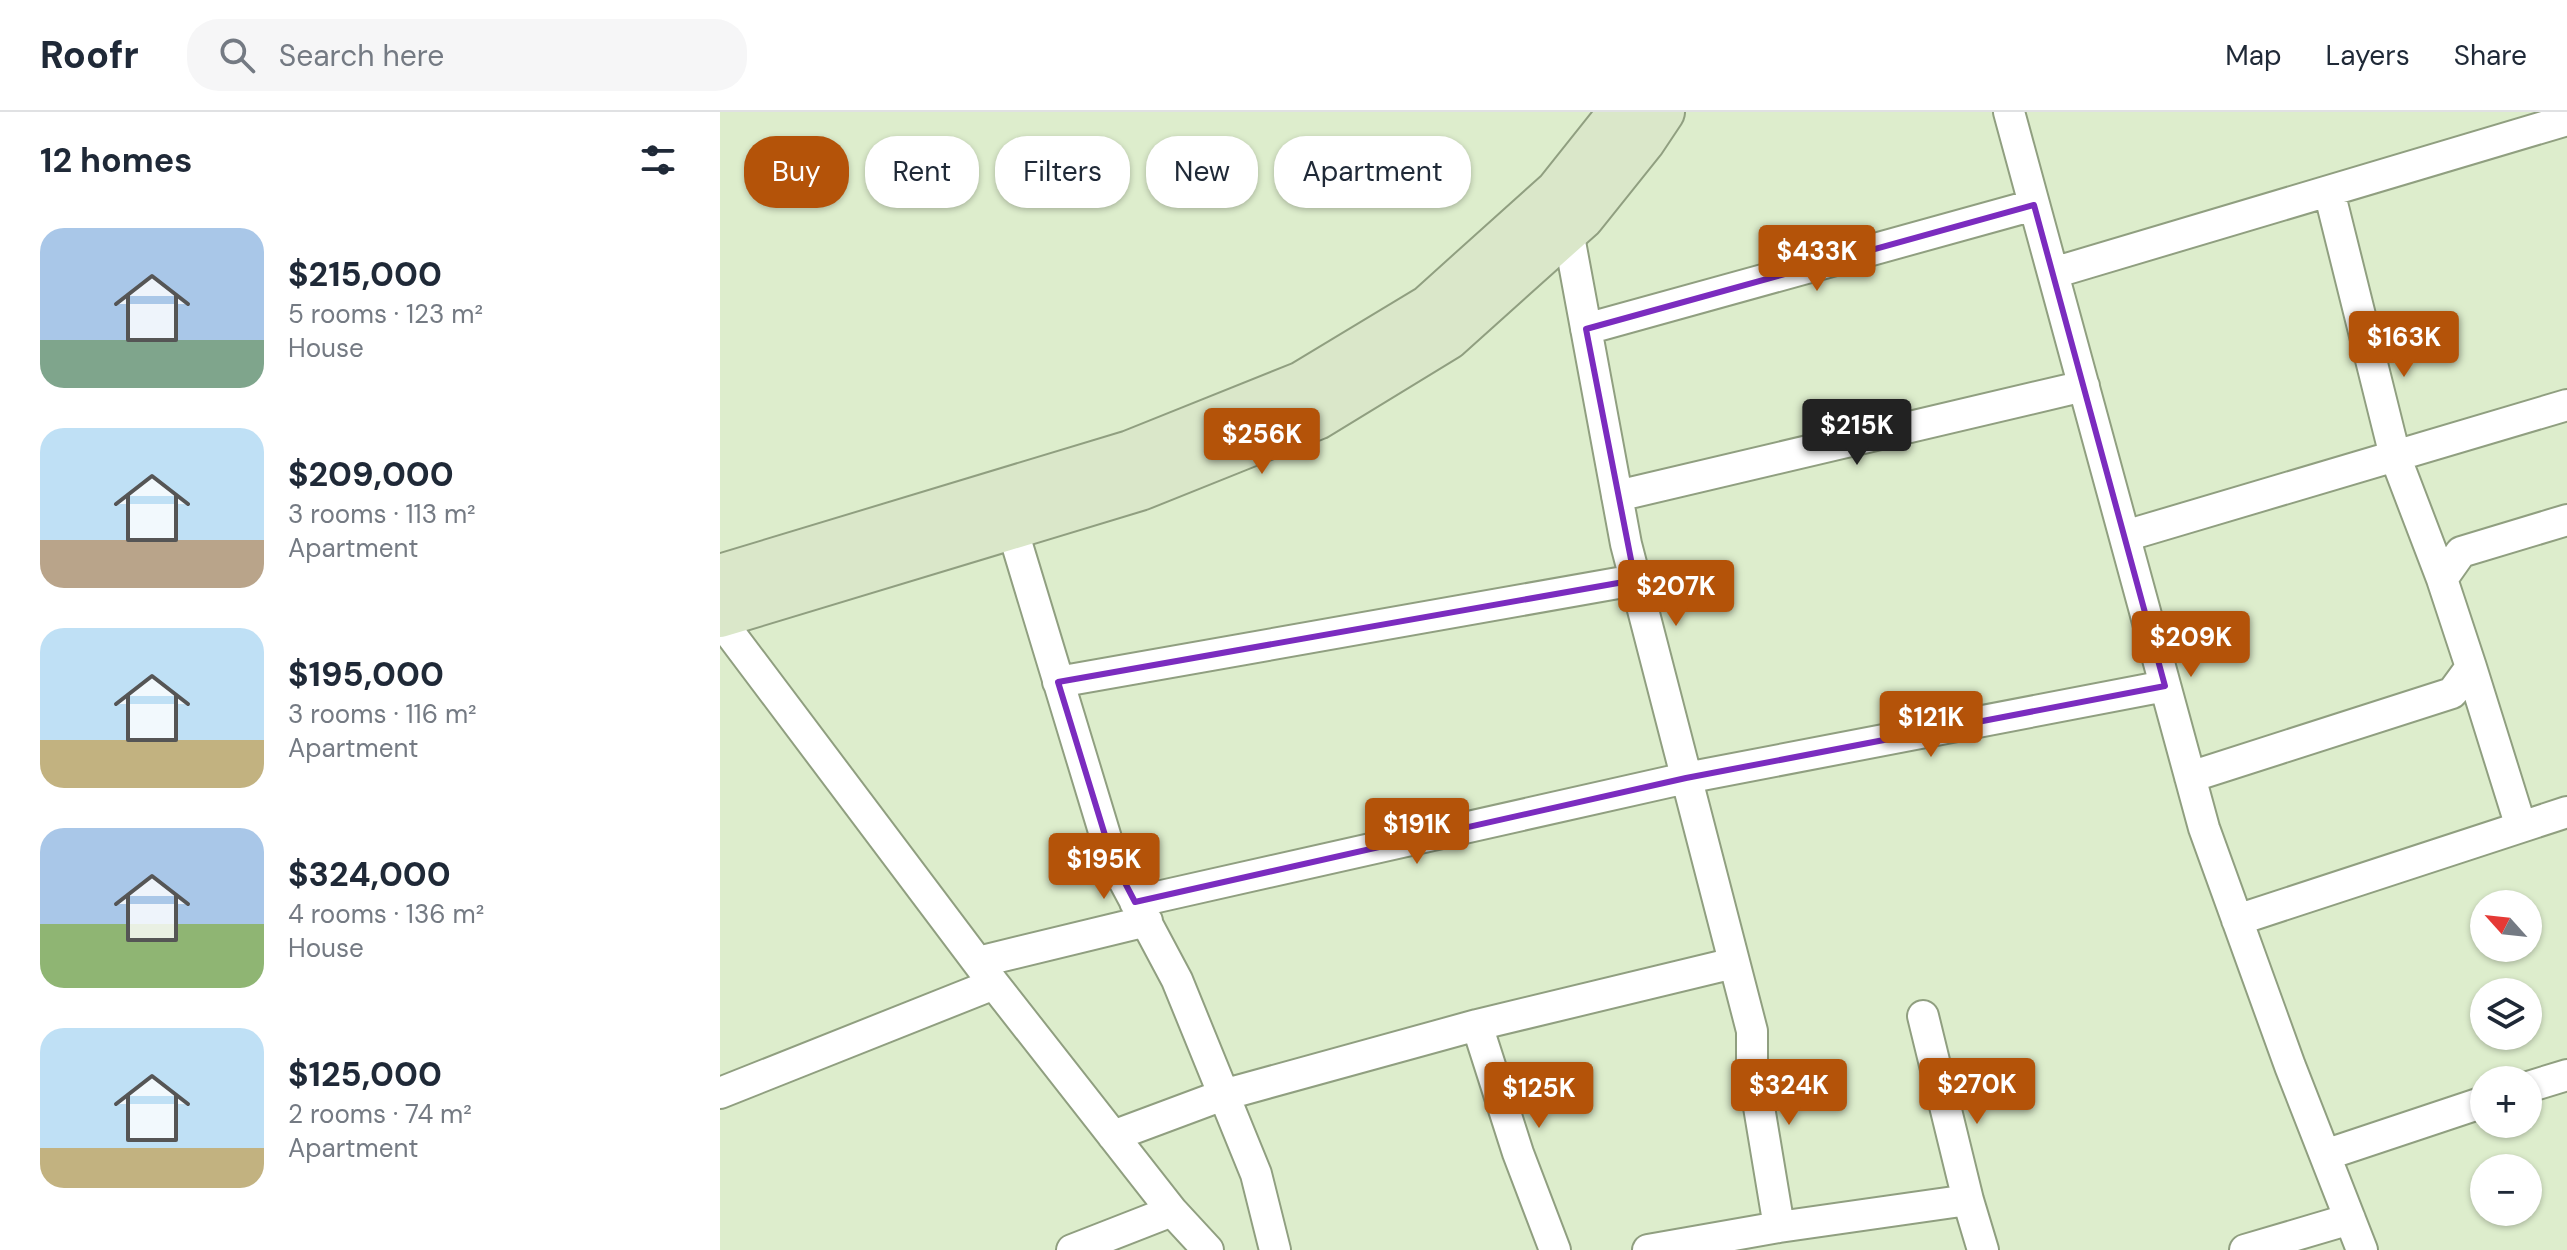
<!DOCTYPE html>
<meta charset="utf-8">
<style>
:root{--surface:#fff;--page:#f6f6f7;--text:#1f2937;--muted:#747a83;--line:#e0e1e3;--accent:#b45309}
body{margin:0;font-family:"DM Sans",sans-serif;background:var(--page);color:var(--text);height:100vh;display:flex;flex-direction:column;font-size:30px;white-space:nowrap}
*{box-sizing:border-box;margin:0}
p{font-size:26px;color:var(--muted)}
.icon{flex:none;width:44px;height:44px;fill:none;stroke:currentColor;stroke-width:2;stroke-linecap:round;stroke-linejoin:round}
.map{position:relative;flex:1;overflow:hidden}
.side{display:flex;flex-direction:column;background:var(--surface);width:720px}
.side>*{flex:none}
.guide{position:absolute;left:24px;top:24px;width:760px;height:72px;display:flex;gap:16px}
.needle{width:52px;rotate:297deg}
.tools{position:absolute;left:1750px;top:778px;display:grid;gap:16px}
.tools a{display:grid;place-items:center;width:72px;height:72px;border-radius:50%;background:var(--surface);box-shadow:0 2px 6px #0004;font-size:40px}
.price{position:absolute;translate:-50% -68px;padding:0 18px;border-radius:8px;background:var(--accent);color:#fff;font-size:26px;line-height:52px;filter:drop-shadow(0 2px 4px #0008)}
.price::after{content:'';position:absolute;left:50%;top:48px;width:24px;height:18px;margin-left:-12px;background:inherit;clip-path:polygon(0 0,100% 0,50% 100%)}
.price.on{background:#222;color:#fff}
ul{padding:0;list-style:none}
li{display:flex;align-items:center;gap:24px;height:200px;padding:0 40px}
li span{display:grid;place-items:center;flex:none;width:224px;height:160px;border-radius:24px;color:#555}
li>.icon{margin-inline-start:auto}
span .icon{width:96px;height:96px;fill:#fffc;stroke-width:1}
li b{font-size:34px}
h2{display:flex;justify-content:space-between;align-items:center;height:96px;padding:0 40px;font-size:34px}
.chip{padding:0 28px;border-radius:32px;background:var(--surface);box-shadow:0 2px 6px #0004;font-size:28px;line-height:72px}
.chip.on{background:var(--accent);color:#fff}
header{display:flex;align-items:center;gap:48px;box-sizing:border-box;height:112px;padding:0 40px;background:var(--surface);border-bottom:2px solid var(--line)}
header strong{font-size:38px}
nav{display:flex;gap:44px;margin-inline-start:auto;font-size:28px}
.search{width:560px;height:72px;background:var(--page);display:flex;align-items:center;gap:20px;box-sizing:border-box;padding:0 28px;border-radius:32px;color:var(--muted);font-size:30px}
main{display:flex;flex:1;min-height:0}
.map>svg:first-child{display:block}
.lines{fill:none;stroke-linecap:round;stroke-linejoin:round}
.street-casing{stroke:#909f80;stroke-width:34}
.secondary-casing{stroke:#909f80;stroke-width:46}
.street{stroke:#fff;stroke-width:30}
.secondary{stroke:#dae7c9;stroke-width:42}
.marked{fill:none;stroke:#7b2cbf;stroke-width:6;stroke-linejoin:round}
</style>
<header>
<strong>Roofr</strong>
<div class="search"><svg class="icon" aria-label="search" viewBox="0 0 24 24"><circle cx="10" cy="10" r="6"/><path d="M15 15l6 6"/></svg>Search here</div>
<nav><a>Map</a><a>Layers</a><a>Share</a></nav>
</header>
<main>
<section class="side">
<h2>12 homes<svg class="icon" aria-label="filters" viewBox="0 0 24 24"><path d="M4 7h16M4 17h16"/><circle cx="9" cy="7" r="2"/><circle cx="15" cy="17" r="2"/></svg></h2>
<ul>
<li><span style="background:linear-gradient(#a9c7e8 70%,#7fa58c 0)"><svg class="icon" aria-label="home" viewBox="0 0 24 24"><path d="M3 11l9-7 9 7M6 9v11h12V9"/></svg></span><div><b>$215,000</b><p>5 rooms · 123 m²</p><p>House</p></div></li>
<li><span style="background:linear-gradient(#bfe0f5 70%,#b9a48a 0)"><svg class="icon" aria-label="home" viewBox="0 0 24 24"><path d="M3 11l9-7 9 7M6 9v11h12V9"/></svg></span><div><b>$209,000</b><p>3 rooms · 113 m²</p><p>Apartment</p></div></li>
<li><span style="background:linear-gradient(#bfe0f5 70%,#c2b280 0)"><svg class="icon" aria-label="home" viewBox="0 0 24 24"><path d="M3 11l9-7 9 7M6 9v11h12V9"/></svg></span><div><b>$195,000</b><p>3 rooms · 116 m²</p><p>Apartment</p></div></li>
<li><span style="background:linear-gradient(#a9c7e8 60%,#8fb573 0)"><svg class="icon" aria-label="home" viewBox="0 0 24 24"><path d="M3 11l9-7 9 7M6 9v11h12V9"/></svg></span><div><b>$324,000</b><p>4 rooms · 136 m²</p><p>House</p></div></li>
<li><span style="background:linear-gradient(#bfe0f5 75%,#c2b280 0)"><svg class="icon" aria-label="home" viewBox="0 0 24 24"><path d="M3 11l9-7 9 7M6 9v11h12V9"/></svg></span><div><b>$125,000</b><p>2 rooms · 74 m²</p><p>Apartment</p></div></li>
</ul>
</section>
<div class="map">
<svg width="1847" height="1138" viewBox="0 0 1847 1138">
<rect width="100%" height="100%" fill="#ddedcc"/>
<g class="lines">
<defs>
<path id="street" d="M1289 0 1484 716 1570 954 1642 1138
M1609 79 1675 344 1722 467
M848 119 906 432 1032 919V953L1059 1115
M1333 161 1847 8
M866 217 1314 93
M897 384 1364 274
M292 416 392 746 457 868 536 1062 555 1138
M1405 424 1847 293
M0 508 274 872 452 1099 488 1138
M1751 555 1801 715
M338 570 915 468
M1470 665 1732 581 1751 555 1722 467 1741 440 1847 408
M415 790 966 666 1445 574
M1517 808 1847 700
M258 850 427 809
M1203 904 1248 1088 1263 1138
M757 913 798 1041 835 1138
M1808 975 1847 963
M0 981 274 872
M393 1024 503 983 757 913 1014 851
M1605 1043 1764 990
M352 1138 452 1099
M928 1138 1059 1115 1248 1088
M1525 1138 1630 1107"/>
<path id="secondary" d="M0 464 410 340 582 271 708 195 837 79 900 0
M0 504 420 377 597 306 728 226 863 105 923 30 943 0"/>
</defs>
<!-- street casing -->
<use href="#street" class="street-casing"/>
<!-- secondary casing -->
<use href="#secondary" class="secondary-casing"/>
<!-- street -->
<use href="#street" class="street"/>
<!-- secondary -->
<use href="#secondary" class="secondary"/>
</g>
<!-- marked area -->
<path class="marked" d="M1314 93 1445 574 966 666 415 790 392 746 338 570 915 468 866 217Z"/>
</svg>
<div class="tools">
<a><svg class="needle" viewBox="-14 -14 28 28"><path d="M0-13l5 13h-10z" fill="#e53935"/><path d="M0 13l5-13h-10z" fill="#747a83"/></svg></a>
<a><svg class="icon" aria-label="layers" viewBox="0 0 24 24"><path d="M12 4l9 5-9 5-9-5zM3 14l9 5 9-5"/></svg></a>
<a>+</a>
<a>−</a>
</div>
<b class="price" style="left:1097px;top:181px">$433K</b>
<b class="price" style="left:1684px;top:267px">$163K</b>
<b class="price on" style="left:1137px;top:355px">$215K</b>
<b class="price" style="left:542px;top:364px">$256K</b>
<b class="price" style="left:956px;top:516px">$207K</b>
<b class="price" style="left:1471px;top:567px">$209K</b>
<b class="price" style="left:1211px;top:647px">$121K</b>
<b class="price" style="left:697px;top:754px">$191K</b>
<b class="price" style="left:384px;top:789px">$195K</b>
<b class="price" style="left:1257px;top:1014px">$270K</b>
<b class="price" style="left:1069px;top:1015px">$324K</b>
<b class="price" style="left:819px;top:1018px">$125K</b>
<div class="guide">
<a class="chip on">Buy</a>
<a class="chip">Rent</a>
<a class="chip">Filters</a>
<a class="chip">New</a>
<a class="chip">Apartment</a>
</div>
</div>
</main>
